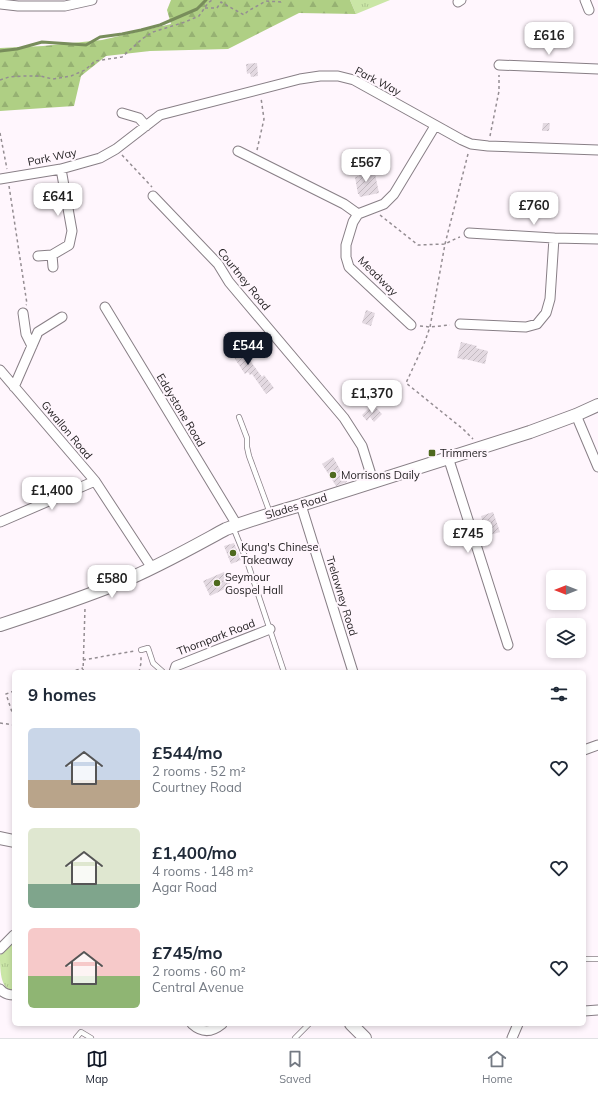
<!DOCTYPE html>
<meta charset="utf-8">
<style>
:root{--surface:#fff;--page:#f2f2f3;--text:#1f2937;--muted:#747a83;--line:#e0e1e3;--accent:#111827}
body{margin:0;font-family:Mulish,sans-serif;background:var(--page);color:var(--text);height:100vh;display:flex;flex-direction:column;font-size:15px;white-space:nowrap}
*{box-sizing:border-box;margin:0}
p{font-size:13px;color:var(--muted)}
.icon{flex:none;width:22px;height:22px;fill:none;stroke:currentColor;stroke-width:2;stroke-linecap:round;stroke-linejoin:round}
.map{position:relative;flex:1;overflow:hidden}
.details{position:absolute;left:12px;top:670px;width:574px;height:356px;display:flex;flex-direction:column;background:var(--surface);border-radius:6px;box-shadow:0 2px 6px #0003}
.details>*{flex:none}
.needle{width:26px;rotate:270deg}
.controls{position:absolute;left:546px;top:570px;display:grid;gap:8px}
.controls a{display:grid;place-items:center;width:40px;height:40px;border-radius:6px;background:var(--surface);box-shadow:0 2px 6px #0003;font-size:20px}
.price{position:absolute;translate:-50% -34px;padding:0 9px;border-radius:8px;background:#fff;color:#222;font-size:13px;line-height:26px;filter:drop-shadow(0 1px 2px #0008)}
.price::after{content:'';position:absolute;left:50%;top:24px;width:12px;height:9px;margin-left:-6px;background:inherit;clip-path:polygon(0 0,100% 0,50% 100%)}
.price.active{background:var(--accent);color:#fff}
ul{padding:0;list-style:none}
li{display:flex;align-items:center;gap:12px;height:100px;padding:0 16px}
li span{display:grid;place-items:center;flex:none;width:112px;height:80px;border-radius:6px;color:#555}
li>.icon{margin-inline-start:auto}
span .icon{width:48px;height:48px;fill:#fffc;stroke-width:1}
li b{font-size:17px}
h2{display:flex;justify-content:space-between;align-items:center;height:48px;padding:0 16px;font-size:17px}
.dock{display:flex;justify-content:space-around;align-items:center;height:56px;border-top:1px solid var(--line);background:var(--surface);font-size:11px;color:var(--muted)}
.dock a{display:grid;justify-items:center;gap:2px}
.dock .active{color:var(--accent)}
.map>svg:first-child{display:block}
.grass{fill:url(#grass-tufts)}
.forest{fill:url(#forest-firs)}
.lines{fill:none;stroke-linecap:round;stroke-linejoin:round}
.stream{stroke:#788d5b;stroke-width:3}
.building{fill:url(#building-hatch)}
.lane-casing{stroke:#887f86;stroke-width:6}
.street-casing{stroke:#887f86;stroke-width:11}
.secondary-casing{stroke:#887f86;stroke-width:14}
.path{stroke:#948d92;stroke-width:1.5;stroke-dasharray:3 3;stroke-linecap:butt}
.lane{stroke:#fff;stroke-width:4.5}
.street{stroke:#fff;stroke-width:9}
.secondary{stroke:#fff;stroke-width:12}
.poi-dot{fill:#4e6a1e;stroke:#fff6fd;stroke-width:1.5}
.labels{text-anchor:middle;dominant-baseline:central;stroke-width:4;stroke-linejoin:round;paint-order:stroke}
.street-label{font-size:11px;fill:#252224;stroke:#fff6fd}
.poi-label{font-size:11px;fill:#252224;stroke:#fff6fd;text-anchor:start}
</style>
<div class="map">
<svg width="598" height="1038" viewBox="0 0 598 1038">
<defs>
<pattern id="grass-tufts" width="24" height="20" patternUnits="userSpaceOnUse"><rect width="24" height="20" fill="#cae6a6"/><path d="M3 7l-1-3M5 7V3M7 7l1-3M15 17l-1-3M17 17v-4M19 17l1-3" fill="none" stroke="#adc58f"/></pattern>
<pattern id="forest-firs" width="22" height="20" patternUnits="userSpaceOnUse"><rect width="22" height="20" fill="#afcf84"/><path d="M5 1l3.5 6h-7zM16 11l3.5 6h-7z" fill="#96b172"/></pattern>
<pattern id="building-hatch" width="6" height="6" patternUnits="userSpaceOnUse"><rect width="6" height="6" fill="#e3d9e1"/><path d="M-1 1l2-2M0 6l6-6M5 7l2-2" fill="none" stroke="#c3bac1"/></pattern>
</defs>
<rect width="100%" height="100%" fill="#fff6fd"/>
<!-- grass -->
<path class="grass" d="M350 0H390L356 14Z
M14 941V991C0 991 0 968 0 955Z"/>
<!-- forest -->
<path class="forest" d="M171 0H350L356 14 299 13 228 49 150 51 106 56 81 76 74 106 0 111V48L43 46 102 40 171 24 167 10Z"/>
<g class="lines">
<!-- stream -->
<path class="stream" d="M0 51 17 49 42 42 86 45 100 37 122 34 141 30 160 25 197 9 206 0"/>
</g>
<!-- building -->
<path class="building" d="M257 63 258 76 251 77 250 73 247 74 246 64Z
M543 123H550L549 131H542Z
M369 168 371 175 375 174 379 193 360 197 359 194H358L355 177 359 176 358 171Z
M366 310 375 313 371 326 362 323Z
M236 341 262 377 264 375 274 388 266 394 252 374 250 375 248 372 245 374 233 356 230 358 224 349Z
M461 342 477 346 476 348 488 351 485 364 465 359V360L457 358Z
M373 404 382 414 374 422 370 417 367 421 362 415Z
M333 457 347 482 336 486 322 464Z
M493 512 500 532 487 536 481 516Z
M234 543 241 560 231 564 224 546Z
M224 572 231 586 210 596 203 581Z"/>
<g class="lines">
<defs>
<path id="lane" d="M239 417 247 438V447L249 456 270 513
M233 527 248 564 284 672
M141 650 148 648 153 663 163 672
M584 959H598
M76 1038 81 1032 91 1038
M295 1038 309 1024"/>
<path id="street" d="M585 0 589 10
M458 2 461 0
M0 4 18 6H65L92 0
M499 65 598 69
M122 113 139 118 146 126
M238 151 344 204 358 214
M0 179 61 169 100 158 116 149 160 115 300 79 320 76H338L354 80 462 140 471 144 488 146 598 150
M153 196 218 264 229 282 344 418 362 446 373 481
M469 233 554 238 598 239
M52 255 53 267
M38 256 52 255 69 245 72 231 61 169
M105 307 237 525
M23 313 26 334 32 346
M460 324 526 327 537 324 546 313 550 299 554 238
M411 325 349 267 346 257V245L353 222 358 214 384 204 394 194 435 126
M0 370 95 481 152 568
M14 387 38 332 62 317
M576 415 598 467
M448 457 508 645
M301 505 353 672
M0 522 95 481
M174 672 176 666 270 629
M584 750 598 745
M0 949 14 935
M0 989C4 994 8 995 14 995
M584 1011 598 1010
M192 1024C202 1033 211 1033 222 1024
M512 1038 518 1024"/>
<path id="secondary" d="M0 625C40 612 80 599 119 583 156 568 191 548 226 529 251 520 276 512 301 505L530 432 576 415 598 405
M0 838 14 841
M351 1024 365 1038"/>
</defs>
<!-- lane casing -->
<use href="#lane" class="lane-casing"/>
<!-- street casing -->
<use href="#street" class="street-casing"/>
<!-- secondary casing -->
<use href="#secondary" class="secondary-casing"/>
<!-- path -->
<path class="path" d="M205 8H217L221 2 244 15 248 11 266 1 281 2 283 0
M0 80 9 77 23 76H40L53 79 71 76 85 70 95 61 122 57 142 39 153 32 185 22 199 16 208 3 212 0
M0 133 7 169
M490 136 499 91V75
M257 150 264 119 261 98
M468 154 445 244 430 327 424 344 406 383 463 429 473 439
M122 155 152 187
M9 186 27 304 26 305
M380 215 418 245 445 244 457 238 460 237
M420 326 430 327 450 325
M83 660 134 651
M70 672 83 668
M83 672 85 608
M139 672 141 663V656
M14 691 6 694 14 718
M0 723 14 725
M13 965 14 964"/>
<!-- lane -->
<use href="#lane" class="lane"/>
<!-- street -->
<use href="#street" class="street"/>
<!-- secondary -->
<use href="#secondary" class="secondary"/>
</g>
<!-- markers -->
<g class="poi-dot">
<rect x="428" y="449" width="8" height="8" rx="2"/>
<circle cx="333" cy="475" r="4"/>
<circle cx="233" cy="553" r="4"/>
<circle cx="217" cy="583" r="4"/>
</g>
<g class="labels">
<!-- street labels -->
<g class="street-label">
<text transform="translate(378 81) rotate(27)">Park Way</text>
<text transform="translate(52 157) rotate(-12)">Park Way</text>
<text transform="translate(378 276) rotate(45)">Meadway</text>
<text transform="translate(244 279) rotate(51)">Courtney Road</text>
<text transform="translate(181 410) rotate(59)">Eddystone Road</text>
<text transform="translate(67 430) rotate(50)">Gwallon Road</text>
<text transform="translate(296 506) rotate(-17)">Slades Road</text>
<text transform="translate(342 596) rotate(73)">Trelawney Road</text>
<text transform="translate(216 637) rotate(-21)">Thornpark Road</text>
</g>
<!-- poi labels -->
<g class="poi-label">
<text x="440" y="453">Trimmers</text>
<text x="341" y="475">Morrisons Daily</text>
<text x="241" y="547">Kung's Chinese<tspan x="241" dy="13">Takeaway</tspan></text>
<text x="225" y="577">Seymour<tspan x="225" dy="13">Gospel Hall</tspan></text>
</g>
</g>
</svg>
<div class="controls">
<a><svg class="needle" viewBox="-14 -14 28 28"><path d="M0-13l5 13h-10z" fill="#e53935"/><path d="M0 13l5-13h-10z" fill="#747a83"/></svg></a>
<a><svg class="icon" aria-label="layers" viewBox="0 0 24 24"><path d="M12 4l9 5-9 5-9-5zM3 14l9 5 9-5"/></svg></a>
</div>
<b class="price" style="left:549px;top:56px">£616</b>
<b class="price" style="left:366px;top:183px">£567</b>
<b class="price" style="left:58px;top:217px">£641</b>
<b class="price" style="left:534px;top:226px">£760</b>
<b class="price active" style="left:248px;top:366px">£544</b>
<b class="price" style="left:372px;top:414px">£1,370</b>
<b class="price" style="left:52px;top:511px">£1,400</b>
<b class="price" style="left:468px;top:554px">£745</b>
<b class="price" style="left:112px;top:599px">£580</b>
<section class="details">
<h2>9 homes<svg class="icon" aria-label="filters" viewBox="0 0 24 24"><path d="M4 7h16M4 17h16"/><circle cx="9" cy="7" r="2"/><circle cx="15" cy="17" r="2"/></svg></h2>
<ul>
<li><span style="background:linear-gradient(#c9d6e8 65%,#b9a48a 0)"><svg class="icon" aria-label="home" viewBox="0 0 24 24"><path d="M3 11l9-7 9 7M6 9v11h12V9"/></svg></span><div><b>£544/mo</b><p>2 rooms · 52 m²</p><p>Courtney Road</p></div><svg class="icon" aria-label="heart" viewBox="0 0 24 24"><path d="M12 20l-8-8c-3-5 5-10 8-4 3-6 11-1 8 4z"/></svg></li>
<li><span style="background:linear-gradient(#dfe7d0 70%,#7fa58c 0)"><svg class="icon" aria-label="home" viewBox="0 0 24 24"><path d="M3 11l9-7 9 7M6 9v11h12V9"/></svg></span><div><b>£1,400/mo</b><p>4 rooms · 148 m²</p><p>Agar Road</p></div><svg class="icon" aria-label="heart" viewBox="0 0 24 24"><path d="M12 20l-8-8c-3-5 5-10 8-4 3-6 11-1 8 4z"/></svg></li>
<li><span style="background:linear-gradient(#f6c9c9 60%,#8fb573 0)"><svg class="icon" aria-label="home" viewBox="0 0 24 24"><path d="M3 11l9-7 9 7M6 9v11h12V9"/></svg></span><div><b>£745/mo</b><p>2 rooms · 60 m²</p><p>Central Avenue</p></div><svg class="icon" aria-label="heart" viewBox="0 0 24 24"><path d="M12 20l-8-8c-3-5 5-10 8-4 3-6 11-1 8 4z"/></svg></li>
</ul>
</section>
</div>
<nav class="dock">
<a class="active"><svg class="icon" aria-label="map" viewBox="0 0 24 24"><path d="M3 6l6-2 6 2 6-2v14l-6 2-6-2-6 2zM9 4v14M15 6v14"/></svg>Map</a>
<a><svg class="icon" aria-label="saved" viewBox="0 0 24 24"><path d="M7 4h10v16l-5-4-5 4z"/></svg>Saved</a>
<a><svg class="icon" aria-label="home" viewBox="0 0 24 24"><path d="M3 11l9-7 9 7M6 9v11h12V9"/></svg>Home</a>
</nav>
